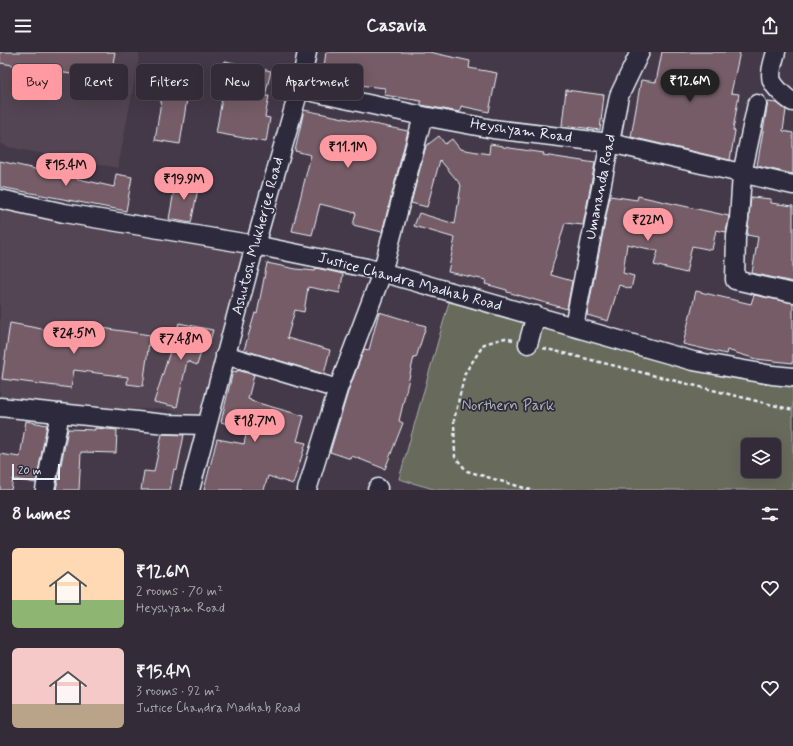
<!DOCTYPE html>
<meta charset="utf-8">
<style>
:root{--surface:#332b37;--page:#3e3742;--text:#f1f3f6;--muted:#a9a7ad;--line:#4e4752;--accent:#ff9aa2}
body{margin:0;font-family:Mynerve,sans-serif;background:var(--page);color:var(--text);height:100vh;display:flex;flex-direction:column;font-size:15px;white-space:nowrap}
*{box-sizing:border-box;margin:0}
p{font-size:13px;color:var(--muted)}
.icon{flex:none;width:22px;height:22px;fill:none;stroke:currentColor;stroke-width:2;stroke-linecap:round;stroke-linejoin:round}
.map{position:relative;height:438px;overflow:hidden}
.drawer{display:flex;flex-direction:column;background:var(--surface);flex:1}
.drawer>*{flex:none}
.guide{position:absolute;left:12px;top:12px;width:400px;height:36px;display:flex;gap:8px}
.fabs{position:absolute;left:741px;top:386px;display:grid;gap:8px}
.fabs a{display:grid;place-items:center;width:40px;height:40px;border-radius:6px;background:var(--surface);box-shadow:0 4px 16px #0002,0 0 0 1px var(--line);font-size:20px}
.scale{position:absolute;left:12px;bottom:10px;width:48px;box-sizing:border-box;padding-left:4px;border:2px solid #e8f1f8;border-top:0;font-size:11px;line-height:14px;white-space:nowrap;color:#e8f1f8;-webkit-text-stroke:3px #2f2a3d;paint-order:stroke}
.price{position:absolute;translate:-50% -34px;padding:0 9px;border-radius:14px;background:var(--accent);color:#111;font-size:13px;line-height:26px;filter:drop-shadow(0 1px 2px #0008)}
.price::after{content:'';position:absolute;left:50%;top:24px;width:12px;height:9px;margin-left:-6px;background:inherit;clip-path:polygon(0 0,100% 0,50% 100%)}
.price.selected{background:#222;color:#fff}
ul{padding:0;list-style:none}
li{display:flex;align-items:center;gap:12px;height:100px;padding:0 12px}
li span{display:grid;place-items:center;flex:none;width:112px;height:80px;border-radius:6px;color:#555}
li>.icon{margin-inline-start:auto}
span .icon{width:48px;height:48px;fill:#fffc;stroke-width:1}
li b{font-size:17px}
h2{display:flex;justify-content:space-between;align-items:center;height:48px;padding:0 12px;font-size:17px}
.tag{padding:0 14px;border-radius:6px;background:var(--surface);box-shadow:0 4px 16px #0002,0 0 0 1px var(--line);font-size:14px;line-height:36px}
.tag.selected{background:var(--accent);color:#111}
header{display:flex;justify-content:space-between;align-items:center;height:52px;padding:0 12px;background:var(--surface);font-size:18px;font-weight:700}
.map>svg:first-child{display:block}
.built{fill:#524452}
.green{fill:#686a5c;stroke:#a8aeaa;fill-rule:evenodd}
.building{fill:#745c66;stroke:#e8f1f8}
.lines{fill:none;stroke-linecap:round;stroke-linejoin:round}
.minor-casing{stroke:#e8f1f8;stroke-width:21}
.path{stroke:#e8f1f8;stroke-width:2.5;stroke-dasharray:4 3;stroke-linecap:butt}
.minor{stroke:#2f2a3d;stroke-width:18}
.labels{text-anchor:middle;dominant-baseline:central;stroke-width:3.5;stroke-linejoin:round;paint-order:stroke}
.street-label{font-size:15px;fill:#e8f1f8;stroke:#2f2a3d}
.park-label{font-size:15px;fill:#aeb4b2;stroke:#2f2a3d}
</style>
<header><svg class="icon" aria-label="menu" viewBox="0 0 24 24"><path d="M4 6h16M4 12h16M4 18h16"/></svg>Casavia<svg class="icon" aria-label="share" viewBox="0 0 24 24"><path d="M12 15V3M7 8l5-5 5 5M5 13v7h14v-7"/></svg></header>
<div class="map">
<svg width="793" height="438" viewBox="0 0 793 438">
<rect width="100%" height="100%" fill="#443949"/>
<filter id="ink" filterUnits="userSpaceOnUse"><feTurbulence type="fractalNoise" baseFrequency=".025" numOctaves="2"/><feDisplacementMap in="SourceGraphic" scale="8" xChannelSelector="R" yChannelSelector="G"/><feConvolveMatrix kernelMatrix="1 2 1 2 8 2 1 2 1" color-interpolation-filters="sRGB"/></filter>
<g filter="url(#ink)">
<!-- built -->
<path class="built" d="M0 0H140L118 116 8 95 0 91Z
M0 153 244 199 200 367 162 356 100 359 0 349Z"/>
<!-- green -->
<path class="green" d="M449 250 651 304 793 335V438H437L399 427ZM748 393H774V419H748Z"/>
<!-- building -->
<path class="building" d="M0 0H115L110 28 0 11Z
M326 0H429L470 9 469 16 497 21 489 60 461 54 460 60 421 53V49L384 43 385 36 322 29Z
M662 0H740L731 41 739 42 733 78 735 79 730 108 631 85 641 28 656 30Z
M225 9 271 19 265 44H269L265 65 270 66 266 90 216 81 225 30 220 29Z
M164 30 189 34 180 92 155 88Z
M566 38 604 43 600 78 562 73Z
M768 50 777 51 786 58 783 79 793 81V122L757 114Z
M304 58 408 79 382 180 353 173 356 161 320 152 312 183 292 179 311 103 295 99Z
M439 84 445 92 452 87 460 97 489 102 490 92 503 94V95L544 101 543 103 595 111 583 173 565 171 552 216 551 223 572 229 567 257 507 240V238L485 232 486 228 448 220 455 186 414 174 419 161 455 172 461 133 440 108 427 155 411 151 426 94Z
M0 109 114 135 116 122 132 125 126 159 0 135Z
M176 128 199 132 191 171 169 167Z
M610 144 637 148 638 144 729 164 726 180 716 178 712 198 692 194 686 221 654 213 658 199 627 192 623 221 634 224 631 237 619 233 608 269 587 263Z
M751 145 771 147V151L793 154V230L752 221 758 185 747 183Z
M267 211 296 217 315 219 316 216 343 222 340 241 308 235 304 260 295 258 287 286 330 298 324 322 244 298 255 261 257 262Z
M696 239 751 252 754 243 793 251V311L756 307 727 298 726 302 683 292Z
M379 260 426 274 416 306 414 305 399 369 403 371 385 417 352 404 351 407 330 400 348 340 364 297 369 298Z
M10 271 69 282 70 274 95 277V275L150 283 143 334 127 332 128 325 74 318 71 336 2 327Z
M179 271 213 278 209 292 204 291 197 313 187 309 177 355 154 350Z
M237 318 254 323 248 347 251 348V349L304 364 297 389 306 391 293 432 268 424 264 438H204L217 387 244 392 247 378 221 370 233 319 237 320Z
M26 369 47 373 36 431 13 427 11 438H0V402L20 405Z
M95 376 117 378 116 401 81 400 79 438H56L68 377 95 378Z
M162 382 184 383 177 418 174 417 170 438H141L144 419 154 420Z"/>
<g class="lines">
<defs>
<path id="minor" d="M776 0C774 8 769 21 772 29 775 36 787 47 793 50
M299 37 423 64 493 77 610 91 793 133
M757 52 742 122 739 167 736 184 735 228 793 241
M0 147 64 161 255 193 367 216 693 309 772 323 793 325
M574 274 619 44 640 0
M528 292 536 263
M225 303 338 337
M0 355 166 372 207 373
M45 438 60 361
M190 438 255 193 301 31 307 0
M307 438 338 337 382 221 423 64
M377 438 378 436"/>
</defs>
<!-- minor casing -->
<use href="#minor" class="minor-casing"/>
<!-- path -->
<path class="path" d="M513 288 505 286 484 292 465 321 454 368 455 405 467 419 531 438
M543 296 793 358"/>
<!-- minor -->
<use href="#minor" class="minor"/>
</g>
</g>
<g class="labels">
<!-- street labels -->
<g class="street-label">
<text transform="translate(521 79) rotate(8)">Heyshyam Road</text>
<text transform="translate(601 135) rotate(-79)">Umananda Road</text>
<text transform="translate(258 184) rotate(-75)">Ashutosh Mukherjee Road</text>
<text transform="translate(410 230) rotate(15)">Justice Chandra Madhab Road</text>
</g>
<!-- park labels -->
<g class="park-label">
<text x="508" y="354">Northern Park</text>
</g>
</g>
</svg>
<div class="fabs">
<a><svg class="icon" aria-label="layers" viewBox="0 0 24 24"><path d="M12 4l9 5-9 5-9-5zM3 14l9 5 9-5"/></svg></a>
</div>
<div class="scale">20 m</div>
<b class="price selected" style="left:690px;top:51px">₹12.6M</b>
<b class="price" style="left:348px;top:117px">₹11.1M</b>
<b class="price" style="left:66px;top:135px">₹15.4M</b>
<b class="price" style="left:184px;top:149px">₹19.9M</b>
<b class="price" style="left:648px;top:190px">₹22M</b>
<b class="price" style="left:74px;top:303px">₹24.5M</b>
<b class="price" style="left:181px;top:309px">₹7.48M</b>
<b class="price" style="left:255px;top:391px">₹18.7M</b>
<div class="guide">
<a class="tag selected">Buy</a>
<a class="tag">Rent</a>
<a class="tag">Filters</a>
<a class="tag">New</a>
<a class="tag">Apartment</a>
</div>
</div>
<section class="drawer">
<h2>8 homes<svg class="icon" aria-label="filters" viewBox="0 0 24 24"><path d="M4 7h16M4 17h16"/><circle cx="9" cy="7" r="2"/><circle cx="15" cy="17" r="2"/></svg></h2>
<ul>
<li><span style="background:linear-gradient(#ffd9b3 65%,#8fb573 0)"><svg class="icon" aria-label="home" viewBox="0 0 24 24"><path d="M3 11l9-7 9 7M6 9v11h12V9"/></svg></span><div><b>₹12.6M</b><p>2 rooms · 70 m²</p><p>Heyshyam Road</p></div><svg class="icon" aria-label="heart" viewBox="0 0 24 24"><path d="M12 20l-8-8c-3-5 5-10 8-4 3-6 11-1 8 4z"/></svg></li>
<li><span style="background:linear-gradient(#f6c9c9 70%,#b9a48a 0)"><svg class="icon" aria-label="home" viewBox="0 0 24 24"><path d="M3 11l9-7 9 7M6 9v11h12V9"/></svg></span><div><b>₹15.4M</b><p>3 rooms · 92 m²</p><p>Justice Chandra Madhab Road</p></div><svg class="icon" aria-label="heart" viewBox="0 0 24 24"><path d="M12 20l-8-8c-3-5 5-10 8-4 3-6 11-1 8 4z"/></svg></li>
</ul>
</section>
